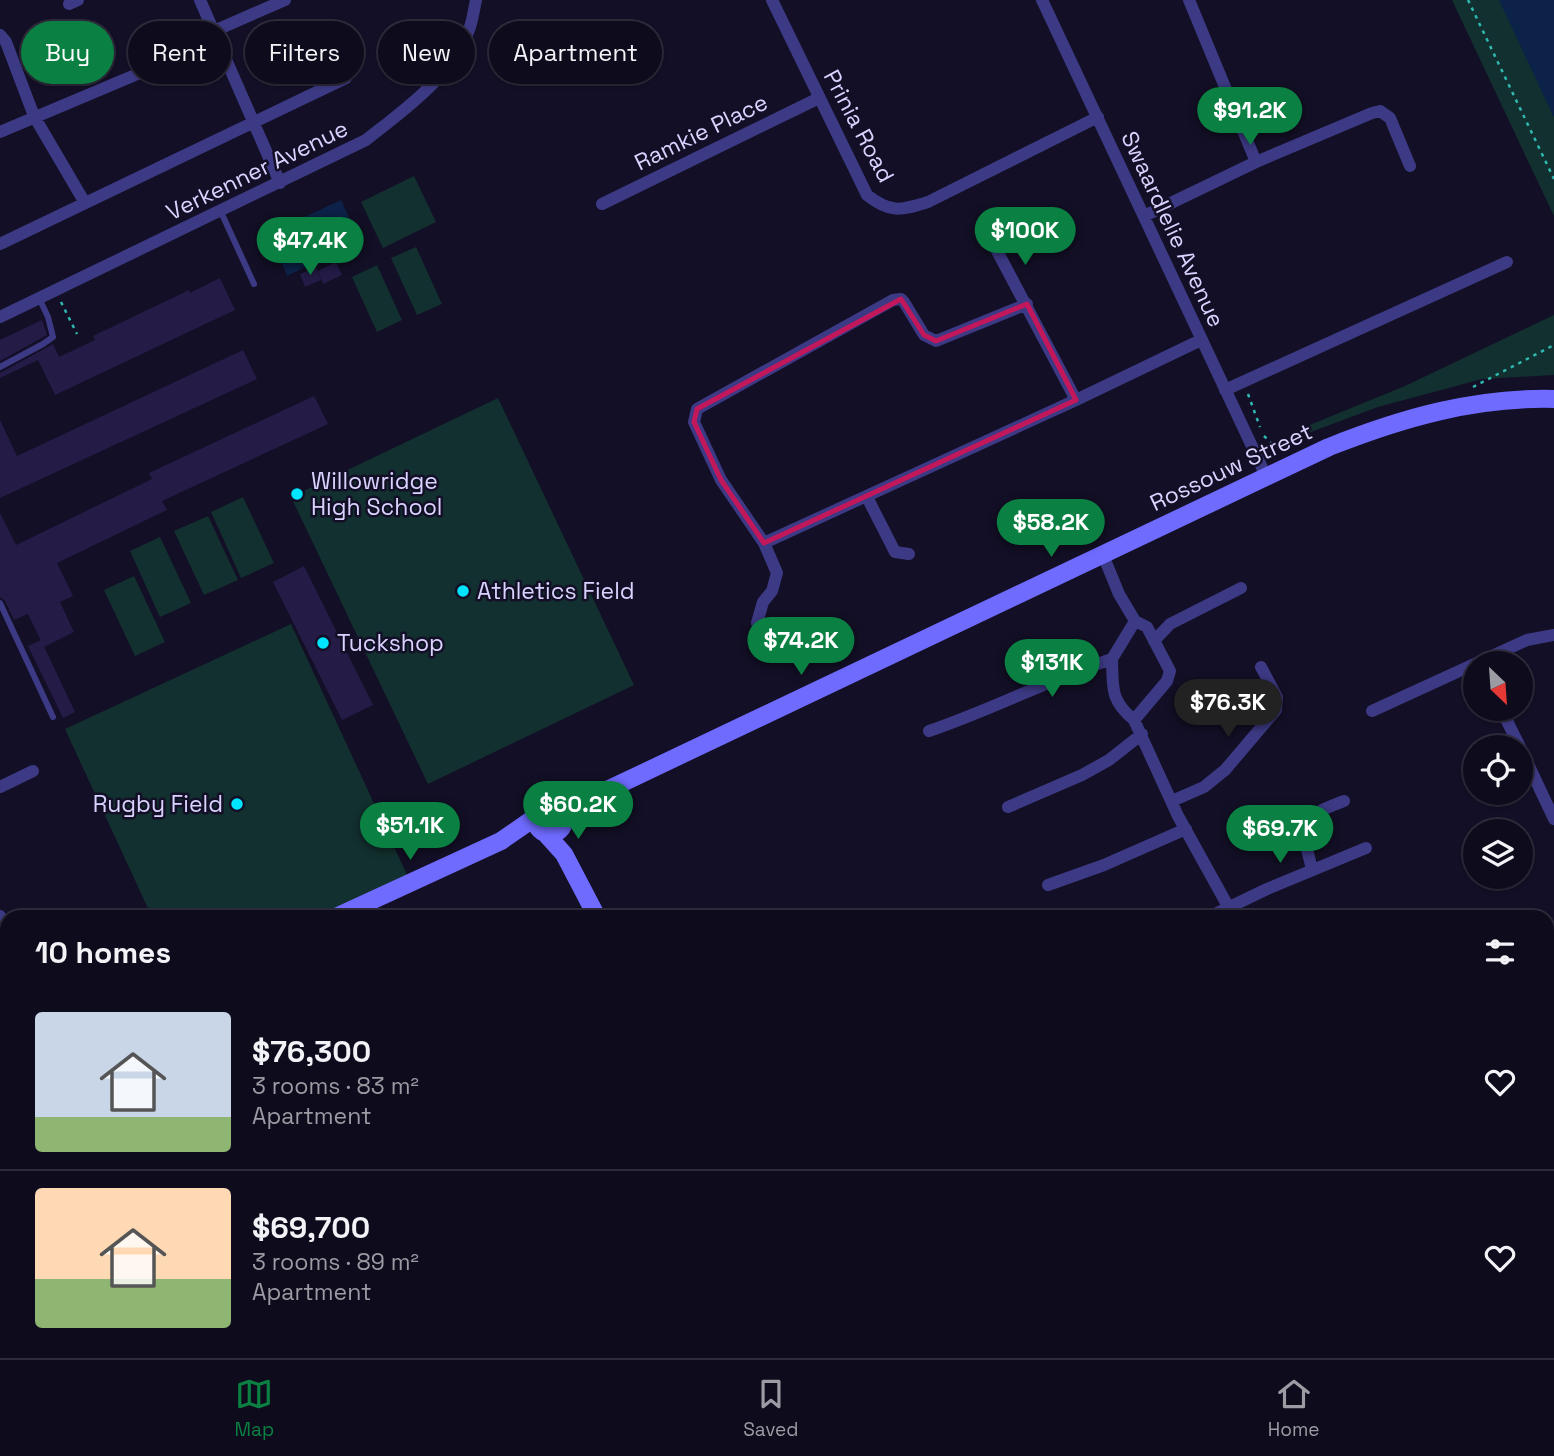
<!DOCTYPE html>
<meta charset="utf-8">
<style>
:root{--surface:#0e0b1c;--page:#1c1929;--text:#f1f3f6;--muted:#9b9ba3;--line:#2e2b3b;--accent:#0b8043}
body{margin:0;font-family:"Space Grotesk",sans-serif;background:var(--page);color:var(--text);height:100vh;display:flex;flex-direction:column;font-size:26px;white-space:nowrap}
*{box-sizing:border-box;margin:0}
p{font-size:23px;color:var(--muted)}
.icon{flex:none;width:38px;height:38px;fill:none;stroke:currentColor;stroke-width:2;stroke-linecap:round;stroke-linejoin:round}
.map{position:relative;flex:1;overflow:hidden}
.drawer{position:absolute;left:0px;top:910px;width:1554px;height:448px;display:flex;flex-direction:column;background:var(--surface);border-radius:21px 21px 0 0;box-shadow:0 2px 5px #0004,0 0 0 2px var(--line)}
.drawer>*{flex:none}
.hud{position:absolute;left:21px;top:21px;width:700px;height:63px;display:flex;gap:14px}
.needle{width:46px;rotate:155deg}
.buttons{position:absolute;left:1463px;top:651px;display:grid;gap:14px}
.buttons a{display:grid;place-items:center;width:70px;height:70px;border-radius:50%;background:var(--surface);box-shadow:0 2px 5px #0004,0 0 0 2px var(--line);font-size:35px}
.price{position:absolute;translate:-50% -60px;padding:0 16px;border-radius:24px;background:var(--accent);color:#fff;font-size:23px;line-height:46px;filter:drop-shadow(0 2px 4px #0008)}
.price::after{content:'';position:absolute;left:50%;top:42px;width:21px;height:16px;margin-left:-10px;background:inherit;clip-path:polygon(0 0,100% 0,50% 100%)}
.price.on{background:#222;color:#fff}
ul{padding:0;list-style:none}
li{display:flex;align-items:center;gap:21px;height:175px;padding:0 35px}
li+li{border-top:2px solid var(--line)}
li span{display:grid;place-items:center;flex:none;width:196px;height:140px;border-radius:7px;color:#555}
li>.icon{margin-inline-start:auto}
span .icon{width:84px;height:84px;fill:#fffc;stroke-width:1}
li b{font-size:30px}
h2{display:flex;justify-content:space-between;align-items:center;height:84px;padding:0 35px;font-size:30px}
.chip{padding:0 24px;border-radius:32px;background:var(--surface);box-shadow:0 2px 5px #0004,0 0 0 2px var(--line);font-size:24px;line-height:63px}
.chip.on{background:var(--accent);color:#fff}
.tabs{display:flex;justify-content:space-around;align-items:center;height:98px;border-top:2px solid var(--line);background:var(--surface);font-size:19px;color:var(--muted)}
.tabs a{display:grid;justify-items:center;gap:4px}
.tabs .on{color:var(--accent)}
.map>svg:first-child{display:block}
.green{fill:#12302f}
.water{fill:#0c2248}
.building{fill:#241b47}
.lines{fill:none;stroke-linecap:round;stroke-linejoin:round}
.path{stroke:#2fb8b0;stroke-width:2.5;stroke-dasharray:3.5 5;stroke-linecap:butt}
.lane{stroke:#3d3a85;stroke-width:6}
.street{stroke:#3d3a85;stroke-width:12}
.secondary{stroke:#6f6bff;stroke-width:18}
.marked{fill:none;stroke:#c2185b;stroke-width:5;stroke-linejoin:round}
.poi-dot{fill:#00e5ff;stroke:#130f26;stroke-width:2.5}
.labels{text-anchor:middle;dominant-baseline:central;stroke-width:5;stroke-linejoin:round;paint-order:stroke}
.street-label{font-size:23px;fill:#d9d4ff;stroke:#130f26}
.poi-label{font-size:23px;fill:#d9d4ff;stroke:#130f26;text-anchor:start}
</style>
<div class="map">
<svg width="1554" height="1358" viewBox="0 0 1554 1358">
<rect width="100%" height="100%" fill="#130f26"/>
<!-- green -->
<path class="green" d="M1452 0H1554V216Z
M414 176 436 222 383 248 361 202Z
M416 247 442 304 417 315 391 258Z
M377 265 402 320 377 332 352 277Z
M1554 315V375L1482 379 1378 407 1311 432 1295 431 1405 386Z
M498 398 634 685 428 784 291 497Z
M243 497 274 563 241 578 211 512Z
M208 516 238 580 204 595 174 531Z
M160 537 191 603 160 617 130 551Z
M134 576 165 642 135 656 104 590Z
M291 624 409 879 326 917H152L65 729Z"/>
<!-- water -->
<path class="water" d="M1499 0H1554V117L1548 105Z
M341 200 359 240 287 276 270 233Z"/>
<!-- building -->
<path class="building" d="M336 262 342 275 323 284 318 271Z
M316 267 321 280 305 287 300 274Z
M220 278 235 310 55 395 38 360 0 378V373L53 344 59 357 95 340 93 336 189 290 190 293Z
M42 320 47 335 0 361V340Z
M243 350 257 379 0 498V420L17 456Z
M314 396 328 424 162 501 167 510 57 563 73 596 60 602 74 632 44 647 28 614 14 620 5 601 0 597V513L16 545 152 479 149 473Z
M304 566 373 705 342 720 273 582Z
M41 640 75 712 63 718 28 646Z"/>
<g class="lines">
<!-- path -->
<path class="path" d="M1468 0 1554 179
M61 302 77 334
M1473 387 1554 345
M1248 394 1260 427
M1264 436 1274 446 1284 449"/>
<!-- lane -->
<path class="lane" d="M221 212 254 284
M0 367 43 344 53 337 48 317 39 298
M0 603 53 717"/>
<!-- street -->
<path class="street" d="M200 0 280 183
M772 0 867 195C891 214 901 210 928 202L1098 117
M1042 0 1266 476
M1189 0 1256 162
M69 4 78 0
M0 35 6 42 34 116 85 203
M0 132 147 70 188 49 214 31 285 0
M602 204 819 98
M1144 216 1256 162 1372 113 1380 111 1390 118 1410 166
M0 244 346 78
M995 247 1076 400
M0 317 366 140C405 109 453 76 470 27 473 18 474 9 476 0
M1225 390 1507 262
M867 497 895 552 909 554
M764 543 1076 400 1201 340
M1103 555 1119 594 1135 621 1147 627 1170 671 1167 681 1134 720 1178 816 1229 908
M757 623 763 602 772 591 777 573 764 543 721 480 694 422 697 409 893 300 901 299 904 302 924 335 936 341 1027 304
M1154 641 1170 624 1241 588
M1112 659C1113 688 1110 700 1134 720
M1501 709 1520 747
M1372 711 1527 640 1554 635
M929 731C991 710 1050 679 1112 659L1135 621
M1521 749 1554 819
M0 787 33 771
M1172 801 1204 787 1225 770 1276 710 1277 697 1261 667
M1008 807 1082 775 1109 760 1142 734
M1312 869 1302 830C1311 812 1326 808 1344 801
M1048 885 1104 865 1186 829
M0 916 7 930
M1209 917 1267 889 1366 848
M1547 969 1554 966
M1547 1237 1554 1234
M3 1358 18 1351
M473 1358 481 1351
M830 1358 835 1351
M1287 1358 1301 1351"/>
<!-- secondary -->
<path class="secondary" d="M536 820a14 14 0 1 1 28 0a14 14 0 1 1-28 0Z
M553 807 603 792 1329 447C1402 418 1475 397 1554 399
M545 833 564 854 597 917
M336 917 501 841 537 816
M0 1073 7 1069
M933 1351 954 1358"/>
</g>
<!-- marked area -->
<path class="marked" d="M901 299 924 335 936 341 1027 304 1076 400 764 543 721 480 694 422 697 409Z"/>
<!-- markers -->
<g class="poi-dot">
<circle cx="297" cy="494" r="7"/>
<circle cx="463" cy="591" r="7"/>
<circle cx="323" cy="643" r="7"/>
<circle cx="237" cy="804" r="7"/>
</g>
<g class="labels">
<!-- street labels -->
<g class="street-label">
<text transform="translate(859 126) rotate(62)">Prinia Road</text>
<text transform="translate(701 132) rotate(-26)">Ramkie Place</text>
<text transform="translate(257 170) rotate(-26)">Verkenner Avenue</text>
<text transform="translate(1173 229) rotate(65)">Swaardlelie Avenue</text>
<text transform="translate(1231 467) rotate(-25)">Rossouw Street</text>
</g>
<!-- poi labels -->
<g class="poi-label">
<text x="311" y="481">Willowridge<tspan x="311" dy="26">High School</tspan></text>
<text x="477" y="591">Athletics Field</text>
<text x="337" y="643">Tuckshop</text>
<text x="223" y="804" text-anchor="end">Rugby Field</text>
</g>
</g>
</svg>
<div class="buttons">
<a><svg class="needle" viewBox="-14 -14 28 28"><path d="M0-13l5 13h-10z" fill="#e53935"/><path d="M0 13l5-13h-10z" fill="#9b9ba3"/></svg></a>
<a><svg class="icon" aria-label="locate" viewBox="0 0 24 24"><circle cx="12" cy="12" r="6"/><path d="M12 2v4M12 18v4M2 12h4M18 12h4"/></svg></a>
<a><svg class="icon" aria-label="layers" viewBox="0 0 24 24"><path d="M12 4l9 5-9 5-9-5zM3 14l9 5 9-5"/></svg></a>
</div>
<b class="price" style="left:1250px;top:147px">$91.2K</b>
<b class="price" style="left:1025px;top:267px">$100K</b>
<b class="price" style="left:310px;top:277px">$47.4K</b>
<b class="price" style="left:1051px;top:559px">$58.2K</b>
<b class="price" style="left:801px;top:677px">$74.2K</b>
<b class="price" style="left:1052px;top:699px">$131K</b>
<b class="price on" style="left:1228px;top:739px">$76.3K</b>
<b class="price" style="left:578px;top:841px">$60.2K</b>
<b class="price" style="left:410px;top:862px">$51.1K</b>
<b class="price" style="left:1280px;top:865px">$69.7K</b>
<div class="hud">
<a class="chip on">Buy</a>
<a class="chip">Rent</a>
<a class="chip">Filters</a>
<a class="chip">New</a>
<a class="chip">Apartment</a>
</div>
<section class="drawer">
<h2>10 homes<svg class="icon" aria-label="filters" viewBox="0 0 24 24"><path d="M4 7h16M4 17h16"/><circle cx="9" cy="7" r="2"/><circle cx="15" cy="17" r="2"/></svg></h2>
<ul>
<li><span style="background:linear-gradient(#c9d6e8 75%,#8fb573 0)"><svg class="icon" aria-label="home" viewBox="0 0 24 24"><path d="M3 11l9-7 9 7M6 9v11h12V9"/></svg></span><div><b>$76,300</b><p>3 rooms · 83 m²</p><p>Apartment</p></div><svg class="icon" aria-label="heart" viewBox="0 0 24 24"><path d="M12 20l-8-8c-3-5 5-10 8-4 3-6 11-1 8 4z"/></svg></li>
<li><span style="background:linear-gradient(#ffd9b3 65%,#8fb573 0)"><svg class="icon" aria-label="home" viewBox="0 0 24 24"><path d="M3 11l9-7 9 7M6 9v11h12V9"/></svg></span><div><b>$69,700</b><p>3 rooms · 89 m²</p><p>Apartment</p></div><svg class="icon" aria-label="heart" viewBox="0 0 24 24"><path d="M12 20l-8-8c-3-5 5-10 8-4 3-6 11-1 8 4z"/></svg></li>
</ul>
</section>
</div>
<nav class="tabs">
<a class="on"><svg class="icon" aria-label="map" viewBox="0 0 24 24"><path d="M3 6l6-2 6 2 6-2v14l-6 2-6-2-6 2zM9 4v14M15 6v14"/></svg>Map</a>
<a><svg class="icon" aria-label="saved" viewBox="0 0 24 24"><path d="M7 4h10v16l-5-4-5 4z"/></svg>Saved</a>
<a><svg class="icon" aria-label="home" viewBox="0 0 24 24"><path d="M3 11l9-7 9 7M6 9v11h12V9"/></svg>Home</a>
</nav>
